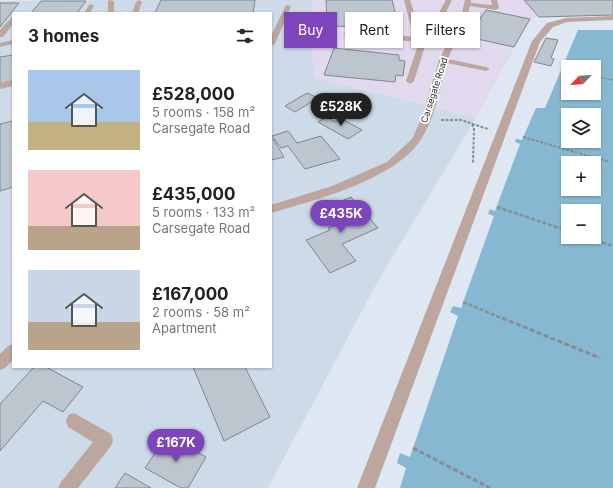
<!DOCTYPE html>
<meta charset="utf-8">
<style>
:root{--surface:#fff;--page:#f6f6f6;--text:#222;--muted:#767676;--accent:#7d44bb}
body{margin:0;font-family:Inter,sans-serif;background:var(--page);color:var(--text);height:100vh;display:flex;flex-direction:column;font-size:15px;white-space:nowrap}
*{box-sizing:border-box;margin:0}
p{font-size:13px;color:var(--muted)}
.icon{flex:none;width:22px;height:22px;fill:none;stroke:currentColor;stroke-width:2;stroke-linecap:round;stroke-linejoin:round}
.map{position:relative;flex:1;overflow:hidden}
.panel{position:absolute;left:12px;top:12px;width:260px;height:356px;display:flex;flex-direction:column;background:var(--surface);border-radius:0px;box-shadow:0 1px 3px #0004}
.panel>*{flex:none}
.banner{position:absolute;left:284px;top:12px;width:269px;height:36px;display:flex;gap:8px}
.needle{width:26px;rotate:245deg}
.fabs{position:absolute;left:561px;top:60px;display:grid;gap:8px}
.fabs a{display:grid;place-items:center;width:40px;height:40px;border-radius:0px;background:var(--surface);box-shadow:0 1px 3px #0004;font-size:20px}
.price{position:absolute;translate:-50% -34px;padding:0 9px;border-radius:14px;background:var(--accent);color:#fff;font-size:13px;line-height:26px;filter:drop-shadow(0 1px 2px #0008)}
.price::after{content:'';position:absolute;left:50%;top:24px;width:12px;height:9px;margin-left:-6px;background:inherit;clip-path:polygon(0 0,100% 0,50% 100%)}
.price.active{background:#222;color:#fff}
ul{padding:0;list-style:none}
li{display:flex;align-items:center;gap:12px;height:100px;padding:0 16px}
li span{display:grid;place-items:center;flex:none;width:112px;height:80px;border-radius:0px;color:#555}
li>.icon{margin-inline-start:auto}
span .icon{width:48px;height:48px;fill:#fffc;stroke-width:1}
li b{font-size:17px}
h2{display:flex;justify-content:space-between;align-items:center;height:48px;padding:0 16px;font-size:17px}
.chip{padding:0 14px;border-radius:0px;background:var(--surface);box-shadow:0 1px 3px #0004;font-size:14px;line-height:36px}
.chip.active{background:var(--accent);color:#fff}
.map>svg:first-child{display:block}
.commercial{fill:#e1d9ee}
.built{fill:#cddbe9;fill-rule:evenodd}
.water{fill:#87b8d1;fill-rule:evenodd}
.building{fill:#bdc6cf;stroke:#7e868f}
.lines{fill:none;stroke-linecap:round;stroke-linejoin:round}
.path-far3{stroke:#878d94;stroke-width:1.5;stroke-dasharray:2.5 1;stroke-linecap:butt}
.path-far2{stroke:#878d94;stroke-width:2;stroke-dasharray:3 1.5;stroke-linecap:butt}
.path-far1{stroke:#878d94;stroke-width:2.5;stroke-dasharray:4 2;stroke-linecap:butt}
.path{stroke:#878d94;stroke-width:3;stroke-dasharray:5 2.5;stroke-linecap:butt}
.minor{fill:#bca69d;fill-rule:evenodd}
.labels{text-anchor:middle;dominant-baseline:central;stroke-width:3.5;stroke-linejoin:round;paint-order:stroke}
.far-street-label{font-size:9px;fill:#2b2f32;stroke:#fff}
</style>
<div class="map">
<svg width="613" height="488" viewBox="0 0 613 488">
<rect width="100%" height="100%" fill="#dfe8f2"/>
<!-- commercial -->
<path class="commercial" d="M312 0H613V15L539 17 530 19 476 118 314 78 311 30Z"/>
<!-- built -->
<path class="built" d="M116 0H312L311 30 314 78 476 118 378 281 268 488H0V1ZM13 13H271V367H13Z"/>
<!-- water -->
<path class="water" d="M578 30H613V488H400L406 468 397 463 400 453 410 457 458 316 450 312 453 306 461 308 494 216 488 214 490 209 495 211 520 144 515 142 516 139 522 140 536 108H545ZM568 67H594V93H568ZM568 115H594V141H568ZM568 163H594V189H568ZM568 211H594V237H568Z"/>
<!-- building -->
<path class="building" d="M161 0H255L253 13H155Z
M326 0H392L399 27 327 26Z
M524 0H613V15L539 17Z
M41 1H86L77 13H31Z
M0 3H19L0 27Z
M486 10 530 19 514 47 468 37Z
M546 38 558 40 551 58 554 59 551 66 534 62Z
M334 48 399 55V60L405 61 403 76 396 75 395 82 324 75Z
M13 55V81L0 84V57Z
M307 93 318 98 295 112 285 106Z
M327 117 335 122 340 118 362 130 348 139 318 122Z
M13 121V187L0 191V124Z
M288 131 297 143 321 136 340 159 305 169 288 146 281 148 272 136Z
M273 139 284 157 271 160V140Z
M351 197 378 228 342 244 356 261 330 273 306 240 330 230 328 228 334 226 321 210Z
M34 367H46L83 387 63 412 43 401 0 451V404Z
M193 367H245L270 417 224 441Z
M166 436 206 457 188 488H181L145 468Z
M125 473 151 488H115Z"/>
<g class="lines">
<!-- path-far3 -->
<path class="path-far3" d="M561 68 568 69
M594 76 613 80"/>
<!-- path-far2 -->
<path class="path-far2" d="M441 120H461L488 129
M472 124 474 128 473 163
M523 137 610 162"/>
<!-- path-far1 -->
<path class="path-far1" d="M497 207 568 231
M585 237 613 246
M463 302 504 319"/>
<!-- path -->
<path class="path" d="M502 318 600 358
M413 448 490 488"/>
<!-- minor -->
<path class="minor" d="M108 0 114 1V13H108Z
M139 0 142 2 138 13H132L136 2Z
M404 0H410L419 27 424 35 431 27 446 0H452L438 28 428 39 448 41 462 13 465 0H471V3L492 5 491 0H497L499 8 496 10 470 6 468 13 448 59 486 67 490 69 486 71 447 63C440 88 435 119 420 141 393 180 316 200 271 213V205L332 186 387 162 412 139 422 117 439 60 446 46 426 43 414 81 410 84 406 81 419 42 347 36 343 34 347 32 418 37 411 27Z
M91 4 94 6 90 13H84L89 5Z
M286 5 291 6 275 44 271 46V36Z
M613 16V20L567 22 553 27 540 42 375 488H357L532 41 547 23 566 18Z
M13 17V24L3 37H0V30L11 18Z
M13 40V44L0 47V43Z
M13 80V86L0 89V83Z
M13 344V360L5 368 0 370V354L8 346Z
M74 413 111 434 113 440 111 446 78 488H58L61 482 93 442 68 427 66 421 68 415Z"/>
</g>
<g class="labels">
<!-- far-street labels -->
<g class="far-street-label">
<text transform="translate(434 90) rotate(-72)">Carsegate Road</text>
</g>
</g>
</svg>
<div class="fabs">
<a><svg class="needle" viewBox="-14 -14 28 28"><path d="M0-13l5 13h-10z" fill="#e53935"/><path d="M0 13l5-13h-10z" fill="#767676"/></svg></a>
<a><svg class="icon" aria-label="layers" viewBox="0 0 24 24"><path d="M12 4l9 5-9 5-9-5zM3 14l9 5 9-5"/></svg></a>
<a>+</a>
<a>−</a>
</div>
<b class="price active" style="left:341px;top:127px">£528K</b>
<b class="price" style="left:341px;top:234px">£435K</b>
<b class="price" style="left:176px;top:463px">£167K</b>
<div class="banner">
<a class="chip active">Buy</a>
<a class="chip">Rent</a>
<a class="chip">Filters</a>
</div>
<section class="panel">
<h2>3 homes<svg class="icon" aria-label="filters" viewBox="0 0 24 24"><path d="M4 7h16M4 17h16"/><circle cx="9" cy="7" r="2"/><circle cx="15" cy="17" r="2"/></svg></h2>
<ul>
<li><span style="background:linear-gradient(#a9c7e8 65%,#c2b280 0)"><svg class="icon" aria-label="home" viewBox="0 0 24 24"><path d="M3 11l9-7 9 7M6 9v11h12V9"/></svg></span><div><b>£528,000</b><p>5 rooms · 158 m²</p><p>Carsegate Road</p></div></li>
<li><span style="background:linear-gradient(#f6c9c9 70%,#b9a48a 0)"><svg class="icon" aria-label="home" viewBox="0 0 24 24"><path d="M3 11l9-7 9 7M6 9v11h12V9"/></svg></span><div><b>£435,000</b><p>5 rooms · 133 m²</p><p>Carsegate Road</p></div></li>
<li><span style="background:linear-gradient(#c9d6e8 65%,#b9a48a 0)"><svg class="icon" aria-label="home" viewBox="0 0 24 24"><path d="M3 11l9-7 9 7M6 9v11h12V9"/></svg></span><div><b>£167,000</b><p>2 rooms · 58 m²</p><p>Apartment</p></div></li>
</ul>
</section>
</div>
